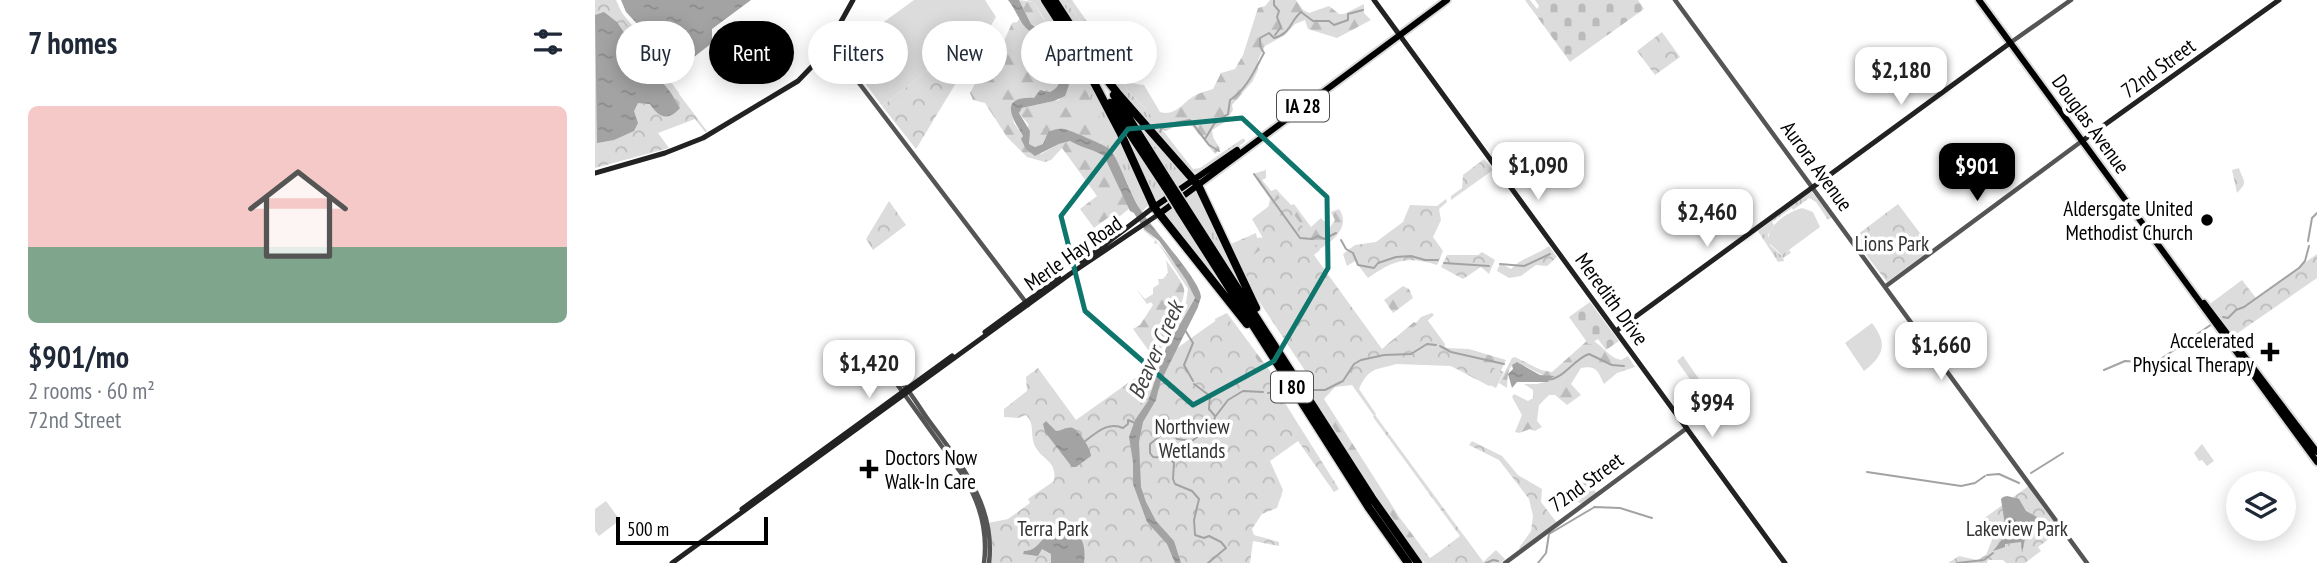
<!DOCTYPE html>
<meta charset="utf-8">
<style>
:root{--surface:#fff;--page:#f2f2f3;--text:#1f2937;--muted:#747a83;--line:#e0e1e3;--accent:#000}
body{margin:0;font-family:"PT Sans Narrow",sans-serif;background:var(--page);color:var(--text);height:100vh;display:flex;flex-direction:column;font-size:26px;white-space:nowrap}
*{box-sizing:border-box;margin:0}
p{font-size:23px;color:var(--muted)}
.icon{flex:none;width:38px;height:38px;fill:none;stroke:currentColor;stroke-width:2;stroke-linecap:round;stroke-linejoin:round}
.map{position:relative;flex:1;overflow:hidden}
.drawer{display:flex;flex-direction:column;background:var(--surface);width:595px}
.drawer>*{flex:none}
.guide{position:absolute;left:21px;top:21px;width:665px;height:63px;display:flex;gap:14px}
.controls{position:absolute;left:1631px;top:471px;display:grid;gap:14px}
.controls a{display:grid;place-items:center;width:70px;height:70px;border-radius:50%;background:var(--surface);box-shadow:0 4px 18px #0003;font-size:35px}
.scale{position:absolute;left:21px;bottom:18px;width:152px;box-sizing:border-box;padding-left:7px;border:4px solid #000;border-top:0;font-size:19px;line-height:24px;white-space:nowrap;color:#000;-webkit-text-stroke:5px #fff;paint-order:stroke}
.price{position:absolute;translate:-50% -60px;padding:0 16px;border-radius:14px;background:#fff;color:#222;font-size:23px;line-height:46px;filter:drop-shadow(0 2px 4px #0008)}
.price::after{content:'';position:absolute;left:50%;top:42px;width:21px;height:16px;margin-left:-10px;background:inherit;clip-path:polygon(0 0,100% 0,50% 100%)}
.price.on{background:var(--accent);color:#fff}
ul{padding:0;list-style:none}
li{display:grid;align-content:center;gap:14px;height:371px;padding:0 28px}
li+li{border-top:2px solid var(--line)}
li span{display:grid;place-items:center;height:217px;border-radius:10px;color:#555}
li>.icon{margin-inline-start:auto}
span .icon{width:126px;height:126px;fill:#fffc;stroke-width:1}
li b{font-size:30px}
h2{display:flex;justify-content:space-between;align-items:center;height:84px;padding:0 28px;font-size:30px}
.chip{padding:0 24px;border-radius:32px;background:var(--surface);box-shadow:0 4px 18px #0003;font-size:24px;line-height:63px}
.chip.on{background:var(--accent);color:#fff}
main{display:flex;flex:1;min-height:0}
.map>svg:first-child{display:block}
.grass{fill:url(#grass-tufts)}
.forest{fill:url(#forest-firs)}
.cemetery{fill:url(#cemetery-stones)}
.park{fill:url(#park-crowns)}
.pitch{fill:#dcdcdc}
.water{fill:url(#water-ripples)}
.lines{fill:none;stroke-linecap:round;stroke-linejoin:round}
.stream{stroke:#a3a3a3;stroke-width:2}
.primary-casing{stroke:#dbdbdb;stroke-width:10}
.motorway-casing{stroke:#dbdbdb;stroke-width:11}
.tertiary{stroke:#555;stroke-width:4.5}
.secondary{stroke:#222;stroke-width:5}
.primary{stroke:#000;stroke-width:6}
.motorway{stroke:#000;stroke-width:8}
.motorway-bridge-casing{stroke:#dbdbdb;stroke-width:11;stroke-linecap:butt}
.motorway-bridge{stroke:#000;stroke-width:8}
.marked{fill:none;stroke:#0f766e;stroke-width:5;stroke-linejoin:round}
.poi-dot{fill:#000;stroke:#fff;stroke-width:2.5}
.labels{text-anchor:middle;dominant-baseline:central;stroke-width:7;stroke-linejoin:round;paint-order:stroke}
.shield{fill:#fff;stroke:#4c4c4c;stroke-width:2}
.shield-label{font-size:19px;font-weight:bold;fill:#000}
.street-label{font-size:21px;fill:#000;stroke:#fff}
.poi-label{font-size:21px;fill:#000;stroke:#fff;text-anchor:end}
.park-label{font-size:21px;fill:#333;stroke:#fff}
.water-label{font-size:23px;font-style:italic;fill:#444;stroke:#fff}
</style>
<main>
<section class="drawer">
<h2>7 homes<svg class="icon" aria-label="filters" viewBox="0 0 24 24"><path d="M4 7h16M4 17h16"/><circle cx="9" cy="7" r="2"/><circle cx="15" cy="17" r="2"/></svg></h2>
<ul>
<li><span style="background:linear-gradient(#f6c9c9 65%,#7fa58c 0)"><svg class="icon" aria-label="home" viewBox="0 0 24 24"><path d="M3 11l9-7 9 7M6 9v11h12V9"/></svg></span><div><b>$901/mo</b><p>2 rooms · 60 m²</p><p>72nd Street</p></div></li>
</ul>
</section>
<div class="map">
<svg width="1722" height="563" viewBox="0 0 1722 563">
<defs>
<pattern id="grass-tufts" width="24" height="20" patternUnits="userSpaceOnUse" patternTransform="scale(1.75)"><rect width="24" height="20" fill="#dcdcdc"/><path d="M3 7l-1-3M5 7V3M7 7l1-3M15 17l-1-3M17 17v-4M19 17l1-3" fill="none" stroke="#bbb"/></pattern>
<pattern id="forest-firs" width="22" height="20" patternUnits="userSpaceOnUse" patternTransform="scale(1.75)"><rect width="22" height="20" fill="#dcdcdc"/><path d="M5 1l3.5 6h-7zM16 11l3.5 6h-7z" fill="#bbb"/></pattern>
<pattern id="cemetery-stones" width="16" height="16" patternUnits="userSpaceOnUse" patternTransform="scale(1.75)"><rect width="16" height="16" fill="#dcdcdc"/><path d="M2 7V4a2 2 0 0 1 4 0v3zM10 15v-3a2 2 0 0 1 4 0v3z" fill="#bbb"/></pattern>
<pattern id="park-crowns" width="20" height="18" patternUnits="userSpaceOnUse" patternTransform="scale(1.75)"><rect width="20" height="18" fill="#dcdcdc"/><path d="M2 6a3 3 0 1 1 6 0M12 15a3 3 0 1 1 6 0" fill="none" stroke="#bbb"/></pattern>
<pattern id="water-ripples" width="26" height="14" patternUnits="userSpaceOnUse" patternTransform="scale(1.75)"><rect width="26" height="14" fill="#a3a3a3"/><path d="M2 4q2-2 4 0t4 0M15 11q2-2 4 0t4 0" fill="none" stroke="#8b8b8b"/></pattern>
</defs>
<rect width="100%" height="100%" fill="#fff"/>
<!-- grass -->
<path class="grass" d="M431 0H445L473 43 515 118 554 204 547 212C532 192 527 154 504 144L510 139 466 43 454 31 449 32 441 26 450 20 438 2Z
M462 0H470L484 19 507 58 522 72 533 91 551 109 598 169 605 168 647 139H650V142L602 173 596 171 531 99 504 64Z
M524 98 596 177 581 188Z
M510 99 571 195 561 203Z
M602 188 664 316 588 198Z
M1216 191 1237 217 1233 220 1221 202 1214 198 1198 210 1197 208 1177 222 1179 225 1173 235 1175 245 1186 255 1194 250 1196 253 1188 258 1189 261 1183 262 1163 231Z
M578 206 652 322 566 214Z"/>
<!-- forest -->
<path class="forest" d="M0 0H21L27 13 49 40V46L84 93 80 99Z
M424 0 438 2 450 21 441 26 436 24Z
M470 0H477L535 83 549 85 565 112C579 116 585 106 596 98 603 93 609 92 618 89L626 73 640 69 648 55 663 8 670 6 675 0H701L708 10 714 13 734 6 744 14H749L769 4V13L776 20 742 38 713 29 710 20 700 24 690 35 670 46 663 60V70L657 82 637 105 638 110 630 122 617 130 618 137 625 149 620 154 598 127 588 122 571 131 564 128 551 109 533 91 522 72 507 58 484 19Z
M425 18C436 43 464 36 464 75 464 84 463 88 455 93L449 90 439 98H435L416 108 419 123 428 136 427 139 446 154 464 144 475 141C486 148 498 149 509 156L535 208 520 220 514 217 499 228 485 209 502 196 467 148 456 160 450 162 432 157 412 137 390 103 378 100 375 93 401 45 408 43 417 23 422 22Z
M450 30 466 43 510 127V139L504 144 453 132 448 144 440 147 434 144 433 124 424 113 427 108 464 100 474 85C469 71 471 54 461 41 458 37 452 34 450 30Z
M671 170V178L667 180 676 191 681 189 696 205 699 204 716 227 726 218 735 227 740 220 736 212 744 209C768 245 676 270 653 278L636 244 661 233 662 238 682 236 673 209 675 199 658 174Z
M549 229C563 239 595 282 600 298L577 336 590 309 593 289 563 243 559 244 560 240 548 230Z
M571 260C577 269 586 279 589 289 592 300 566 344 562 362L538 329 545 325 558 305 556 302 552 304 542 290 550 299 558 294V288L564 284 563 279H568L573 273Z
M808 286 814 289 818 298 798 313 789 300Z
M632 313 689 390 688 402 621 328 620 319Z
M837 313 839 315 831 322 846 344 852 348 874 349 911 360 900 383 894 386 856 366 801 364C781 371 775 365 764 389L781 414 779 416 757 385 740 387 729 399 805 518 835 558 869 536 888 562 901 550 910 559 906 563H830L800 524 712 387 715 381 709 367 787 352 788 348 819 322 821 323 826 317Z
M994 339C1008 344 1012 357 1026 360L1033 356 1040 367 1022 373 1009 384C1003 373 1003 365 986 368L976 384 986 395 972 405 960 395H954L944 405 942 421 947 427 940 431 935 429 924 433 920 432 927 415 917 397 919 394 933 401 938 398V390L929 384H942L957 380 922 362C911 368 913 377 912 388L904 383 917 358 920 357 946 370 957 372Z
M990 477 1002 494 987 504 979 500Z"/>
<!-- cemetery -->
<path class="cemetery" d="M930 0H935L942 9 944 6 940 0H1043L1049 9 975 62Z
M995 302 1024 341 1011 350 1003 339 994 345 974 317Z"/>
<!-- park -->
<path class="park" d="M0 0H13L112 131 110 132 100 119 63 133 74 148 0 168Z
M401 17 321 149 287 106Z
M1067 32 1085 57 1060 75 1042 51Z
M889 159 898 170 856 200V196L867 188 868 175Z
M1644 168C1649 183 1653 182 1642 193L1637 170Z
M686 197 725 250 719 255 787 349 831 318 850 344 849 348 909 372 901 388 854 365 791 361 758 385 751 376 726 395 658 292 646 264 672 245 657 219Z
M851 199 852 202 844 209 846 220 838 237 848 251 842 265C812 256 799 260 773 278L760 261 752 266 748 254 760 245 781 242 808 222 815 205 842 206Z
M294 201 311 225 278 250 271 239Z
M1303 204 1337 249 1292 282 1258 238Z
M954 246 962 257 952 266 941 265 926 276 914 278 902 271 905 263 916 269C926 258 942 255 954 246Z
M887 252 900 260 894 274 886 267 868 279 846 267 852 255H883Z
M1722 254V278L1637 337 1612 306 1647 280 1661 298Z
M630 314 668 368 744 489 739 492 703 441 675 461 688 490 682 508 667 514 657 529 659 535 684 542V546L658 541 655 563H394L393 523 413 519 435 503 433 499 459 481C462 461 449 461 441 448 434 436 441 425 431 415L423 418 409 417V409L432 391 431 377 443 368 481 420Z
M1088 356 1106 382 1100 386 1082 361Z
M780 415 889 563H839L836 558 865 536 778 417Z
M877 441 907 456 923 475 947 489 946 502 962 523 927 551 924 548 936 531 938 516 934 499 904 460 874 445Z
M1607 444 1619 461 1612 466 1607 460 1604 461 1599 453Z
M1435 485 1468 529 1443 547 1446 551 1430 563H1411L1408 560H1393L1392 563H1353L1364 556 1382 560 1391 555 1397 540 1384 522Z"/>
<!-- pitch -->
<path class="pitch" d="M319 0H390L401 17 287 106 252 59 275 32Z
M1207 208 1218 212 1225 227 1187 255 1174 243C1170 227 1192 212 1207 208Z
M1280 229 1285 235 1287 244 1282 251 1276 254 1266 240Z
M1277 323C1293 344 1289 355 1269 371L1250 343Z
M11 501 25 520 4 536 0 531V509Z"/>
<!-- water -->
<path class="water" d="M26 0H156L117 29V43L77 74 62 52 61 44 31 12Z
M413 0H424L436 24 461 41 469 54 470 74 474 85 470 96 459 101 427 108 424 113 435 131 434 144 440 147 448 144 453 132C458 130 464 128 469 129 475 130 507 144 513 148 523 155 535 195 545 209 555 226 606 281 606 297 606 298 603 306 603 307L565 383 561 400 548 422 544 442 546 487 551 502 561 521 579 541 586 563H580L572 544 552 522 538 484V462L534 437 540 420 553 401 571 348 600 298 591 280 564 241 549 229 539 213 535 211 509 156C498 149 486 148 475 141L464 144 440 156 431 149 426 139 428 136C417 118 403 96 439 98L445 90 455 92C463 88 465 84 464 75 464 45 450 45 431 28 424 21 420 8 413 0Z
M9 12 22 22 36 43 76 93 85 108C73 122 63 117 55 104L43 103 39 111 43 123 39 131 19 140 2 143 0 15Z
M922 362 945 375 960 376 954 379 953 382H922L917 388 913 374 918 369 917 365Z
M451 421 461 431C467 431 472 426 478 428 485 432 496 449 496 456L481 467H477L450 432 448 424Z
M1412 496 1424 499 1431 511 1442 517 1440 519 1442 528 1430 539 1427 553 1426 542 1410 544V547L1398 551 1406 541 1410 525 1406 499 1408 497Z
M471 527C488 533 491 546 489 563H456V554L447 549 443 556 428 554 429 551C448 551 445 529 471 527Z"/>
<g class="lines">
<!-- stream -->
<path class="stream" d="M679 0V5L684 11 682 17 686 27 680 35
M565 132 568 125 595 120 614 145 624 151
M610 139 619 124 633 114 635 100C652 89 659 71 669 53L665 46V38L674 33 679 38C696 34 695 21 706 12L718 21H734L739 25 753 20V14L768 10
M659 174 705 238 717 239 723 236 729 239 741 233
M746 240 751 249 758 253 763 265 779 268 783 263 801 257 816 256 830 260H843
M1713 241 1717 218 1722 213
M849 263 894 266
M905 264 929 266 955 254
M1628 317 1633 318 1641 310 1649 307 1704 268 1710 261 1714 246
M590 330 598 343 589 365 598 381
M845 346 856 352 909 364
M1509 370 1530 361 1560 363 1617 324
M952 380C969 379 979 359 994 354L1017 365 1029 366
M599 384 615 396 614 409 620 416
M711 386 718 390H730L748 381 759 364 766 360 789 355 816 354 832 344 841 345
M673 393 680 392 690 387
M489 442C501 433 513 421 528 428L533 424V420L540 423
M1272 472 1366 486 1380 483 1390 476
M1436 473 1468 453
M1392 475 1404 474 1424 483
M999 507 1025 508 1057 518
M613 563 631 548 626 542 614 536 609 538 600 535 599 520 604 499 597 491 580 484 578 479 579 463 574 458 558 457 555 453V444L570 432H577L582 439 597 441 618 424 620 417 633 400 648 391 668 392
M891 563 898 560 903 561
M943 563 951 553 954 534 998 508
M1362 563 1389 560 1398 553"/>
<defs>
<path id="primary" d="M1384 0 1722 462
M559 207 642 150
M564 214 852 0
M1609 303 1722 452"/>
<path id="motorway" d="M450 0 486 56
M459 0 500 63
M483 52 526 134 559 207 652 324
M498 62 524 95 603 185 661 308
M519 95 576 185
M515 103 571 188
M589 205 777 498 823 563
M584 209 774 508 813 563"/>
</defs>
<!-- primary casing -->
<use href="#primary" class="primary-casing"/>
<!-- motorway casing -->
<use href="#motorway" class="motorway-casing"/>
<!-- tertiary -->
<path class="tertiary" d="M1080 0 1492 563
M1415 43 1476 0
M232 47 245 58 433 305
M1291 286 1487 141
M294 373C310 381 321 403 332 418 364 462 401 504 394 563
M294 373 369 477C385 503 393 532 389 563
M910 563 1092 428"/>
<!-- secondary -->
<path class="secondary" d="M779 0 1190 563
M1487 141 1684 0
M0 173 70 153 108 138 203 81 227 56 258 0
M487 262 559 207
M1021 331 1415 43
M390 332 464 278
M147 509 357 356
M77 563 475 274 564 214"/>
<!-- primary -->
<use href="#primary" class="primary"/>
<!-- motorway -->
<use href="#motorway" class="motorway"/>
<defs>
<path id="motorway-bridge" d="M576 185 589 205
M571 188 584 209"/>
</defs>
<!-- motorway-bridge casing -->
<use href="#motorway-bridge" class="motorway-bridge-casing"/>
<!-- motorway-bridge -->
<use href="#motorway-bridge" class="motorway-bridge"/>
</g>
<!-- marked area -->
<path class="marked" d="M647 118 732 197 733 268 679 361 598 405 490 311 466 216 533 129Z"/>
<!-- markers -->
<g class="poi-dot">
<circle cx="1612" cy="220" r="7"/>
<path d="M1671.5 341.5h7v7h7v7h-7v7h-7v-7h-7v-7h7z"/>
<path d="M270.5 458.5h7v7h7v7h-7v7h-7v-7h-7v-7h7z"/>
</g>
<g class="labels">
<!-- shield labels -->
<g class="shield">
<rect x="682" y="90.5" width="52" height="31" rx="5"/>
<rect x="676" y="371.5" width="42" height="31" rx="5"/>
</g>
<g class="shield-label">
<text x="708" y="106">IA 28</text>
<text x="697" y="387">I 80</text>
</g>
<!-- street labels -->
<g class="street-label">
<text transform="translate(1563 68) rotate(-36)">72nd Street</text>
<text transform="translate(1496 124) rotate(54)">Douglas Avenue</text>
<text transform="translate(1222 166) rotate(54)">Aurora Avenue</text>
<text transform="translate(478 253) rotate(-35)">Merle Hay Road</text>
<text transform="translate(1017 299) rotate(54)">Meredith Drive</text>
<text transform="translate(991 482) rotate(-36)">72nd Street</text>
</g>
<!-- poi labels -->
<g class="poi-label">
<text x="1598" y="208">Aldersgate United<tspan x="1598" dy="24">Methodist Church</tspan></text>
<text x="1659" y="340">Accelerated<tspan x="1659" dy="24">Physical Therapy</tspan></text>
<text x="290" y="457" text-anchor="start">Doctors Now<tspan x="290" dy="24">Walk-In Care</tspan></text>
</g>
<!-- park labels -->
<g class="park-label">
<text x="1297" y="243">Lions Park</text>
<text x="597" y="426">Northview<tspan x="597" dy="24">Wetlands</tspan></text>
<text x="458" y="528">Terra Park</text>
<text x="1422" y="528">Lakeview Park</text>
</g>
<!-- water labels -->
<g class="water-label">
<text transform="translate(560 350) rotate(-66)">Beaver Creek</text>
</g>
</g>
</svg>
<div class="controls">
<a><svg class="icon" aria-label="layers" viewBox="0 0 24 24"><path d="M12 4l9 5-9 5-9-5zM3 14l9 5 9-5"/></svg></a>
</div>
<div class="scale">500 m</div>
<b class="price" style="left:1306px;top:107px">$2,180</b>
<b class="price" style="left:943px;top:202px">$1,090</b>
<b class="price on" style="left:1382px;top:203px">$901</b>
<b class="price" style="left:1112px;top:249px">$2,460</b>
<b class="price" style="left:1346px;top:382px">$1,660</b>
<b class="price" style="left:274px;top:400px">$1,420</b>
<b class="price" style="left:1117px;top:439px">$994</b>
<div class="guide">
<a class="chip">Buy</a>
<a class="chip on">Rent</a>
<a class="chip">Filters</a>
<a class="chip">New</a>
<a class="chip">Apartment</a>
</div>
</div>
</main>
